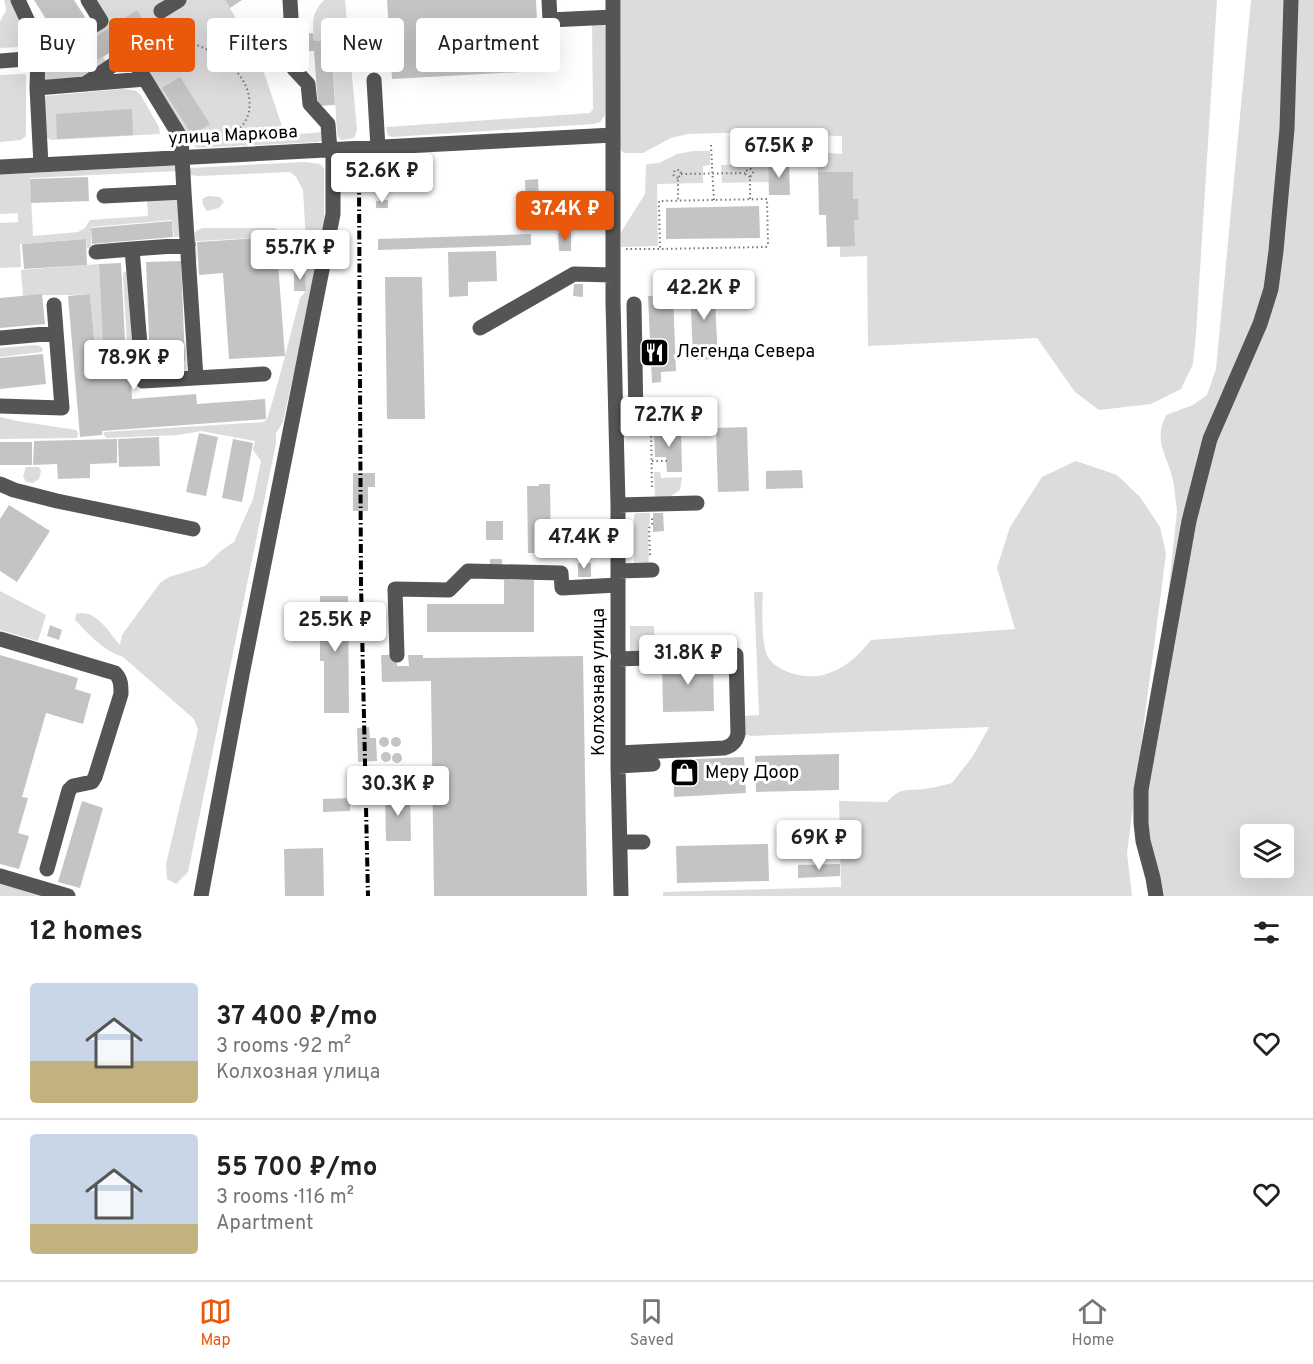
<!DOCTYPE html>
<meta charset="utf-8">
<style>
:root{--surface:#fff;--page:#f6f6f6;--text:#222;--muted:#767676;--line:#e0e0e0;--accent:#ea580c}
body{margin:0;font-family:Overpass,sans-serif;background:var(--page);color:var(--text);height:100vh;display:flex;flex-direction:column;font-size:22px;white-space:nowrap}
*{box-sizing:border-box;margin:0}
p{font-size:20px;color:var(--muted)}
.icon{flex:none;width:33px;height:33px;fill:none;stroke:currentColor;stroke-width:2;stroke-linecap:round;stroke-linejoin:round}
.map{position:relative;height:896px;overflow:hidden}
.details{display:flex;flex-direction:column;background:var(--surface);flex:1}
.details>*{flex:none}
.hud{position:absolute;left:18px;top:18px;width:600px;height:54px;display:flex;gap:12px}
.tools{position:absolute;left:1240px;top:824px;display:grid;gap:12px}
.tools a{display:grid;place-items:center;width:54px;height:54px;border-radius:6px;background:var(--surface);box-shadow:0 6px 24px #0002;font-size:30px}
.price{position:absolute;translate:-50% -51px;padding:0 14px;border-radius:6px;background:#fff;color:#222;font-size:20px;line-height:39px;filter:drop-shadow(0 2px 3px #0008)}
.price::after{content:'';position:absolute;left:50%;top:36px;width:18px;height:14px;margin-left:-9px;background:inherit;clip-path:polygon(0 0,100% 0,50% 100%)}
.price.current{background:var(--accent);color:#fff}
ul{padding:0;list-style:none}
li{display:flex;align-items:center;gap:18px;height:150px;padding:0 30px}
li+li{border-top:2px solid var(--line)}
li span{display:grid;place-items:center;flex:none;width:168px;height:120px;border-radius:6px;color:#555}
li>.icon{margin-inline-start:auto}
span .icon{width:72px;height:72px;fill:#fffc;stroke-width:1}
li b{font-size:26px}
h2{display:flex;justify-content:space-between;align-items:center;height:72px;padding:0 30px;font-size:26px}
.chip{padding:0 21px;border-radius:6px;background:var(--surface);box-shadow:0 6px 24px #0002;font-size:21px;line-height:54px}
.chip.current{background:var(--accent);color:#fff}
.tabs{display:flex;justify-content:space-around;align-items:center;height:84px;border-top:2px solid var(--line);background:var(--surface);font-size:16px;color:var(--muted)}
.tabs a{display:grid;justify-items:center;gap:3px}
.tabs .current{color:var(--accent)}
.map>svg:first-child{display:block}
.green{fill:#dcdcdc;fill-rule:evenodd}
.building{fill:#c4c4c4}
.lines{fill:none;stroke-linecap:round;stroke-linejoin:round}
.path{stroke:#777;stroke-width:2;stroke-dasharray:1.5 3;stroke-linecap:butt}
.minor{stroke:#555;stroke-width:15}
.rail{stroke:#000;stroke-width:4;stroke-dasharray:9 3 1.5 3;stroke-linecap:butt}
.labels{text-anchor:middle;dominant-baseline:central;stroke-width:6;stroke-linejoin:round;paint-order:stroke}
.street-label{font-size:18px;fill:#000;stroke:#fff}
.poi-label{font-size:18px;fill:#000;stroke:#fff;text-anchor:start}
</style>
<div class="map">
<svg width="1313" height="896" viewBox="0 0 1313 896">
<rect width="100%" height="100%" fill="#fff"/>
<!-- green -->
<path class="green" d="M4 0H15L35 51 27 53 19 47 0 48C0 41 0 30 0 23 3 11 9 15 4 0Z
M95 0H167L163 15 187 0H225L258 55 285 135 324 132 323 140 320 142 197 148 191 143 144 68 145 59 153 42 145 30 148 27 137 10 87 42 98 60 103 57 107 63 85 79 49 83 43 78 42 64 103 23Z
M324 0H345L357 130 354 138 341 140 338 137 337 131 331 40 314 41C313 22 310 15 324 0Z
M621 0H1217L1196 334 1193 364 1181 389 1151 404 1099 410 1075 392 1037 338 868 346 867 256 840 257V246L854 220H859L858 199H853V172H818L817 163H789L788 156 796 150 842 154V136L722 133 688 134 671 138 643 153H624L620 150Z
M1251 0H1313V896H1154L1145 812 1177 511C1175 499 1175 487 1172 476 1165 451 1154 441 1166 415L1193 405 1207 395 1216 369ZM1251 834H1284V867H1251Z
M592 25H604L605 28V115L600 122 594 124 392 137 388 135 386 127 590 113 593 109Z
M23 74 26 75V136L21 140 0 142V75Z
M123 89 136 91 140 94 159 127 160 134 52 140 47 138 44 100 46 96Z
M693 151H710V165L703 166V183L657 184 658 246 621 247V232L645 194 646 165 648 164 659 163 677 154Z
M304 162 320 164 324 168V221L320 238V253L283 422 276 433V443L188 872 176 884 167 879 166 864 198 730 194 719 123 657C102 650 90 635 75 620L76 614C96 608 109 633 120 645L122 635 160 583 169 577 205 566 222 550 234 542 253 499 261 461 253 450 255 441 201 431 179 435 106 438 103 433 104 432 264 422 267 419C280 379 289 339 300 298L306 291 305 270 307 259 303 190 296 177 290 172 198 176 191 175 187 172 189 168Z
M768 164 769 182 722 183 721 165Z
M168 166H175L178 171 30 178 33 236 78 232 85 228 90 220 148 216 147 199H178L180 237H174L172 220 91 227V248H87L86 239 20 244 21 267 0 268V223L18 222V213L0 214V173L13 174Z
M208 196 220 197 224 202 219 208 207 211 203 205 202 199Z
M203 228H275L278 231 276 235 273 237 197 241 196 242 197 259 194 261 191 238 197 230Z
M99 264 105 364 104 369 97 370 90 294C67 296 45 294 23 296L21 270Z
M126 271H128L135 339 127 342 123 277V273Z
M35 345 40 346 43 349 42 352 0 357V348Z
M0 417 17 421 76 430 78 433V436L76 438 0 439Z
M1076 461 1117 475 1140 497 1160 527 1166 554 1127 853 1132 896H663V892L841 887 839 801 887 802C900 787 906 791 923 789 933 788 943 785 952 783L973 756 989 727 751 736 743 734 742 716 759 715 754 592H763C762 607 761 644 768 657 777 672 802 678 818 676 825 675 835 671 840 668 852 662 863 650 871 640L1015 629 997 568 1010 527 1042 477Z
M26 467H39L41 471 39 479 33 483 26 482 23 476Z
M654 472H660L661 478 682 477 680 490 668 498 655 499Z
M636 513H650V523L648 527 649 567 634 564V515Z
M0 591 46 615 38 641 0 630Z
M630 626H654L655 653 630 651Z
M0 884 44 896H0Z"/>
<!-- building -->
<path class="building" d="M34 0H74L85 17 56 35Z
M225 0H242L230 8Z
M387 0H536L539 71 392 79Z
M137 10 149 28 98 60 87 42Z
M260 19 270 35 253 46 243 29Z
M313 33 314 41 331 40 335 105 318 106 314 51H302L301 34Z
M180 77 210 124 192 135 162 88Z
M132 109 133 135 57 139 56 114Z
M789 163 790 195H769L768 164Z
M818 172H853V199H858L859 220H854L855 246 827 247 826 215H819Z
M88 177 89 201 31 203 30 179Z
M538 179 539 206H526L525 180Z
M388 200V208H376V201Z
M759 206 760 238 666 239V208Z
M172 221 173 237 92 244 91 228Z
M571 232V251H559L558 233Z
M531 234V245L378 250V239Z
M276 237 285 356 229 359 223 273 199 275 197 242Z
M86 239 87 265 24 269 22 244Z
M306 240 307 259H297L295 241Z
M496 251 497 281 468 282V296L449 297 448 252Z
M181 261 185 361 150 363 146 262Z
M121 263 125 341 103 343 99 264Z
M294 270H305L306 291H294Z
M385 277H422L425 419H387Z
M714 282 718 359 693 360 690 283Z
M574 284H583V297L573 296Z
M42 294 45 324 0 328V298Z
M90 294 97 370 130 367 132 399 196 394 197 404 265 399 266 419 102 431V435L80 437 68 296Z
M673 295 676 371 661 372V382L652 383 648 296Z
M43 354 46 384 0 389V358Z
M747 427 749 491 718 492 716 428Z
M681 429 682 472H667L666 457H655L654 430Z
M199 433 218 437 206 496 186 492Z
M159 437 160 466 119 467 118 439Z
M117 439V463L90 464V478L58 479 57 464 33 465 34 441Z
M233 439 253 443 242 502 222 498Z
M0 442H32V465H0Z
M802 470 803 488 766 489V471Z
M353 473H375V487H368V511H353Z
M539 484H550L551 553H528L527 486H539Z
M9 505 50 531 17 582 0 571V519Z
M653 513H663L664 531 653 532Z
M486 521H503V540H486Z
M490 559H502V567H490Z
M578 563H591V577H578Z
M504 580H534V632H427V604H504Z
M320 596H348L349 713H324V661H320Z
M50 625 62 630 59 640 47 636Z
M654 641H671V653H655Z
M0 655 78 678 75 689 91 694 83 724 46 713 22 797 28 798 18 833 29 836 19 869 0 864Z
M381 655H397V666H409L408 655H423V658L583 656 587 896H434L431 681 382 682Z
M713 660 714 711 663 712 662 662Z
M369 727 370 738H376L377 761 358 762 357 728Z
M379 742a5 5 0 1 1 10 0a5 5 0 1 1-10 0Z
M391 742a5 5 0 1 1 10 0a5 5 0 1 1-10 0Z
M381 757a5 5 0 1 1 10 0a5 5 0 1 1-10 0Z
M392 758a5 5 0 1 1 10 0a5 5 0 1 1-10 0Z
M839 754V790L756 792 755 756Z
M744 757 746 793 674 797 673 760Z
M410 792 411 841H386L385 793Z
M350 798V811L323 812V799Z
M82 801 103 808 80 888 58 882Z
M768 844 769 881 677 883 676 846Z
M323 848 324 896H285L284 849Z
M840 864V876L798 878V865Z"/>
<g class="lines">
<!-- path -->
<path class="path" d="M167 38C201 40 256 69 249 111 247 123 237 132 229 141
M711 145 712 165
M712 167 714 200
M681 174 745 173
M750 177 746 175 745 173 748 169H751L753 172V174L750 177V199
M678 178 674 176 673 174 675 170H680L681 174 678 178V200
M626 249H660L766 247 768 245 767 199 659 201 660 249
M651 427 652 490
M652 461H667
M650 555 649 528 652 524V517"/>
<!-- minor -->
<path class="minor" d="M18 0 44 56 101 21 88 0
M290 0 294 69 308 84 310 104 328 124 330 151
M549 0 550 20 613 17
M613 0V302L618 505V766L621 896
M161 11 179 0
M129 54 152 39
M0 61 38 58
M374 80 378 148
M85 84 129 54 145 79
M37 88 145 79 181 138 184 192
M41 165 37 88 38 58 44 56
M0 167 613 135
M104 196 184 192 196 378
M132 249 188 245
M96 252 132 249 143 381 264 374
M634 304 636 420
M480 328 574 274 613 275
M0 338 56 333
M0 406 62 408 54 305
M0 484 14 490 57 501 193 529
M618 505 697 503
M618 571 652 570
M0 639 115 673C121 679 121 685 121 694L95 777 92 782 73 786 69 790 47 869
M397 655 395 589 449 590 468 571 561 573 562 588 618 585
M618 659 736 655 738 734C736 742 732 746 724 748L618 753
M618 766 653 764
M620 842H643
M0 876 68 896
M201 896 242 675 333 214V151
M1156 896 1153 878 1143 841 1141 823V790L1189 521 1210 439 1260 324 1271 289 1276 251 1287 129 1291 0"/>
<!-- rail -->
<path class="rail" d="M359 181 361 584 368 896"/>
</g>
<!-- icons -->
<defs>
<symbol id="restaurant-square" viewBox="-11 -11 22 22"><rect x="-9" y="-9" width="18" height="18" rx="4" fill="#000" stroke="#fff"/><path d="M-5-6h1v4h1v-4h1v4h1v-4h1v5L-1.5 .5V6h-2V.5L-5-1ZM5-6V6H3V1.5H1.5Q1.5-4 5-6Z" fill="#fff"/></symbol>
<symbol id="shop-square" viewBox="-11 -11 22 22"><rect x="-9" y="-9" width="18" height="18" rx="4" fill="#000" stroke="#fff"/><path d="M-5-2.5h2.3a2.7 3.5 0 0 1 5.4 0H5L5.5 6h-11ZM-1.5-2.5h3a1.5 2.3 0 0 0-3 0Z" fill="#fff"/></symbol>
</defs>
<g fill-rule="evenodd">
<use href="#restaurant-square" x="638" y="336" width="33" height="33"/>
<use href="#shop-square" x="668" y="756" width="33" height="33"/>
</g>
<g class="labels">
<!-- street labels -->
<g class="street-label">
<text transform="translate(233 136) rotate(-3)">улица Маркова</text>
<text transform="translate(599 682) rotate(-90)">Колхозная улица</text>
</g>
<!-- poi labels -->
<g class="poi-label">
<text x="676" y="352">Легенда Севера</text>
<text x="705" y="773">Меру Доор</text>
</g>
</g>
</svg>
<div class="tools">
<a><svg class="icon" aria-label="layers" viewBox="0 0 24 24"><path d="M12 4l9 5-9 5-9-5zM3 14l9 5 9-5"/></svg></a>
</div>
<b class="price" style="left:779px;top:179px">67.5K ₽</b>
<b class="price" style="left:382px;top:204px">52.6K ₽</b>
<b class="price current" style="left:565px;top:242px">37.4K ₽</b>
<b class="price" style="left:300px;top:281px">55.7K ₽</b>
<b class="price" style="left:704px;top:321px">42.2K ₽</b>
<b class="price" style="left:134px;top:391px">78.9K ₽</b>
<b class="price" style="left:669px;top:448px">72.7K ₽</b>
<b class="price" style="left:584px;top:570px">47.4K ₽</b>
<b class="price" style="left:335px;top:653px">25.5K ₽</b>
<b class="price" style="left:688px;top:686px">31.8K ₽</b>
<b class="price" style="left:398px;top:817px">30.3K ₽</b>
<b class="price" style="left:819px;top:871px">69K ₽</b>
<div class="hud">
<a class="chip">Buy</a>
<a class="chip current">Rent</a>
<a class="chip">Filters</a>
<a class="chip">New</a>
<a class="chip">Apartment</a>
</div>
</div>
<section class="details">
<h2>12 homes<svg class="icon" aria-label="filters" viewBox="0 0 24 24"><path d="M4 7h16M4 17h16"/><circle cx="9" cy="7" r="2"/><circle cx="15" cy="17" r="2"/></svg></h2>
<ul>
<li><span style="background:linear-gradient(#c9d6e8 65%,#c2b280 0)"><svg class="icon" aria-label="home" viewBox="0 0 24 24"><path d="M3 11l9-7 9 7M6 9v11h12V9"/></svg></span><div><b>37 400 ₽/mo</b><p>3 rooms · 92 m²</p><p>Колхозная улица</p></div><svg class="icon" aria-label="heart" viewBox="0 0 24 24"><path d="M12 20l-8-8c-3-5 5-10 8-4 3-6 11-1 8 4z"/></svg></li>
<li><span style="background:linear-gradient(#c9d6e8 75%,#c2b280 0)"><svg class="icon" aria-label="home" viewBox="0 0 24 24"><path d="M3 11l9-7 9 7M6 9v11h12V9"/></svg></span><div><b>55 700 ₽/mo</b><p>3 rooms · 116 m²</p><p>Apartment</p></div><svg class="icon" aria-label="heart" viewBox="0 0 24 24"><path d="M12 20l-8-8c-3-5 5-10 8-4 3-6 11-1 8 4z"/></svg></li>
</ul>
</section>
<nav class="tabs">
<a class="current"><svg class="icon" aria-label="map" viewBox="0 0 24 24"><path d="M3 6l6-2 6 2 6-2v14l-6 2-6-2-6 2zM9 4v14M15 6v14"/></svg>Map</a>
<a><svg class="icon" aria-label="saved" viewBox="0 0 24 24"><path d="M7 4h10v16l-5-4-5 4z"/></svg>Saved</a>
<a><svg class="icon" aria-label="home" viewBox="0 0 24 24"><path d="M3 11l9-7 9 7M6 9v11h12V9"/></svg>Home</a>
</nav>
